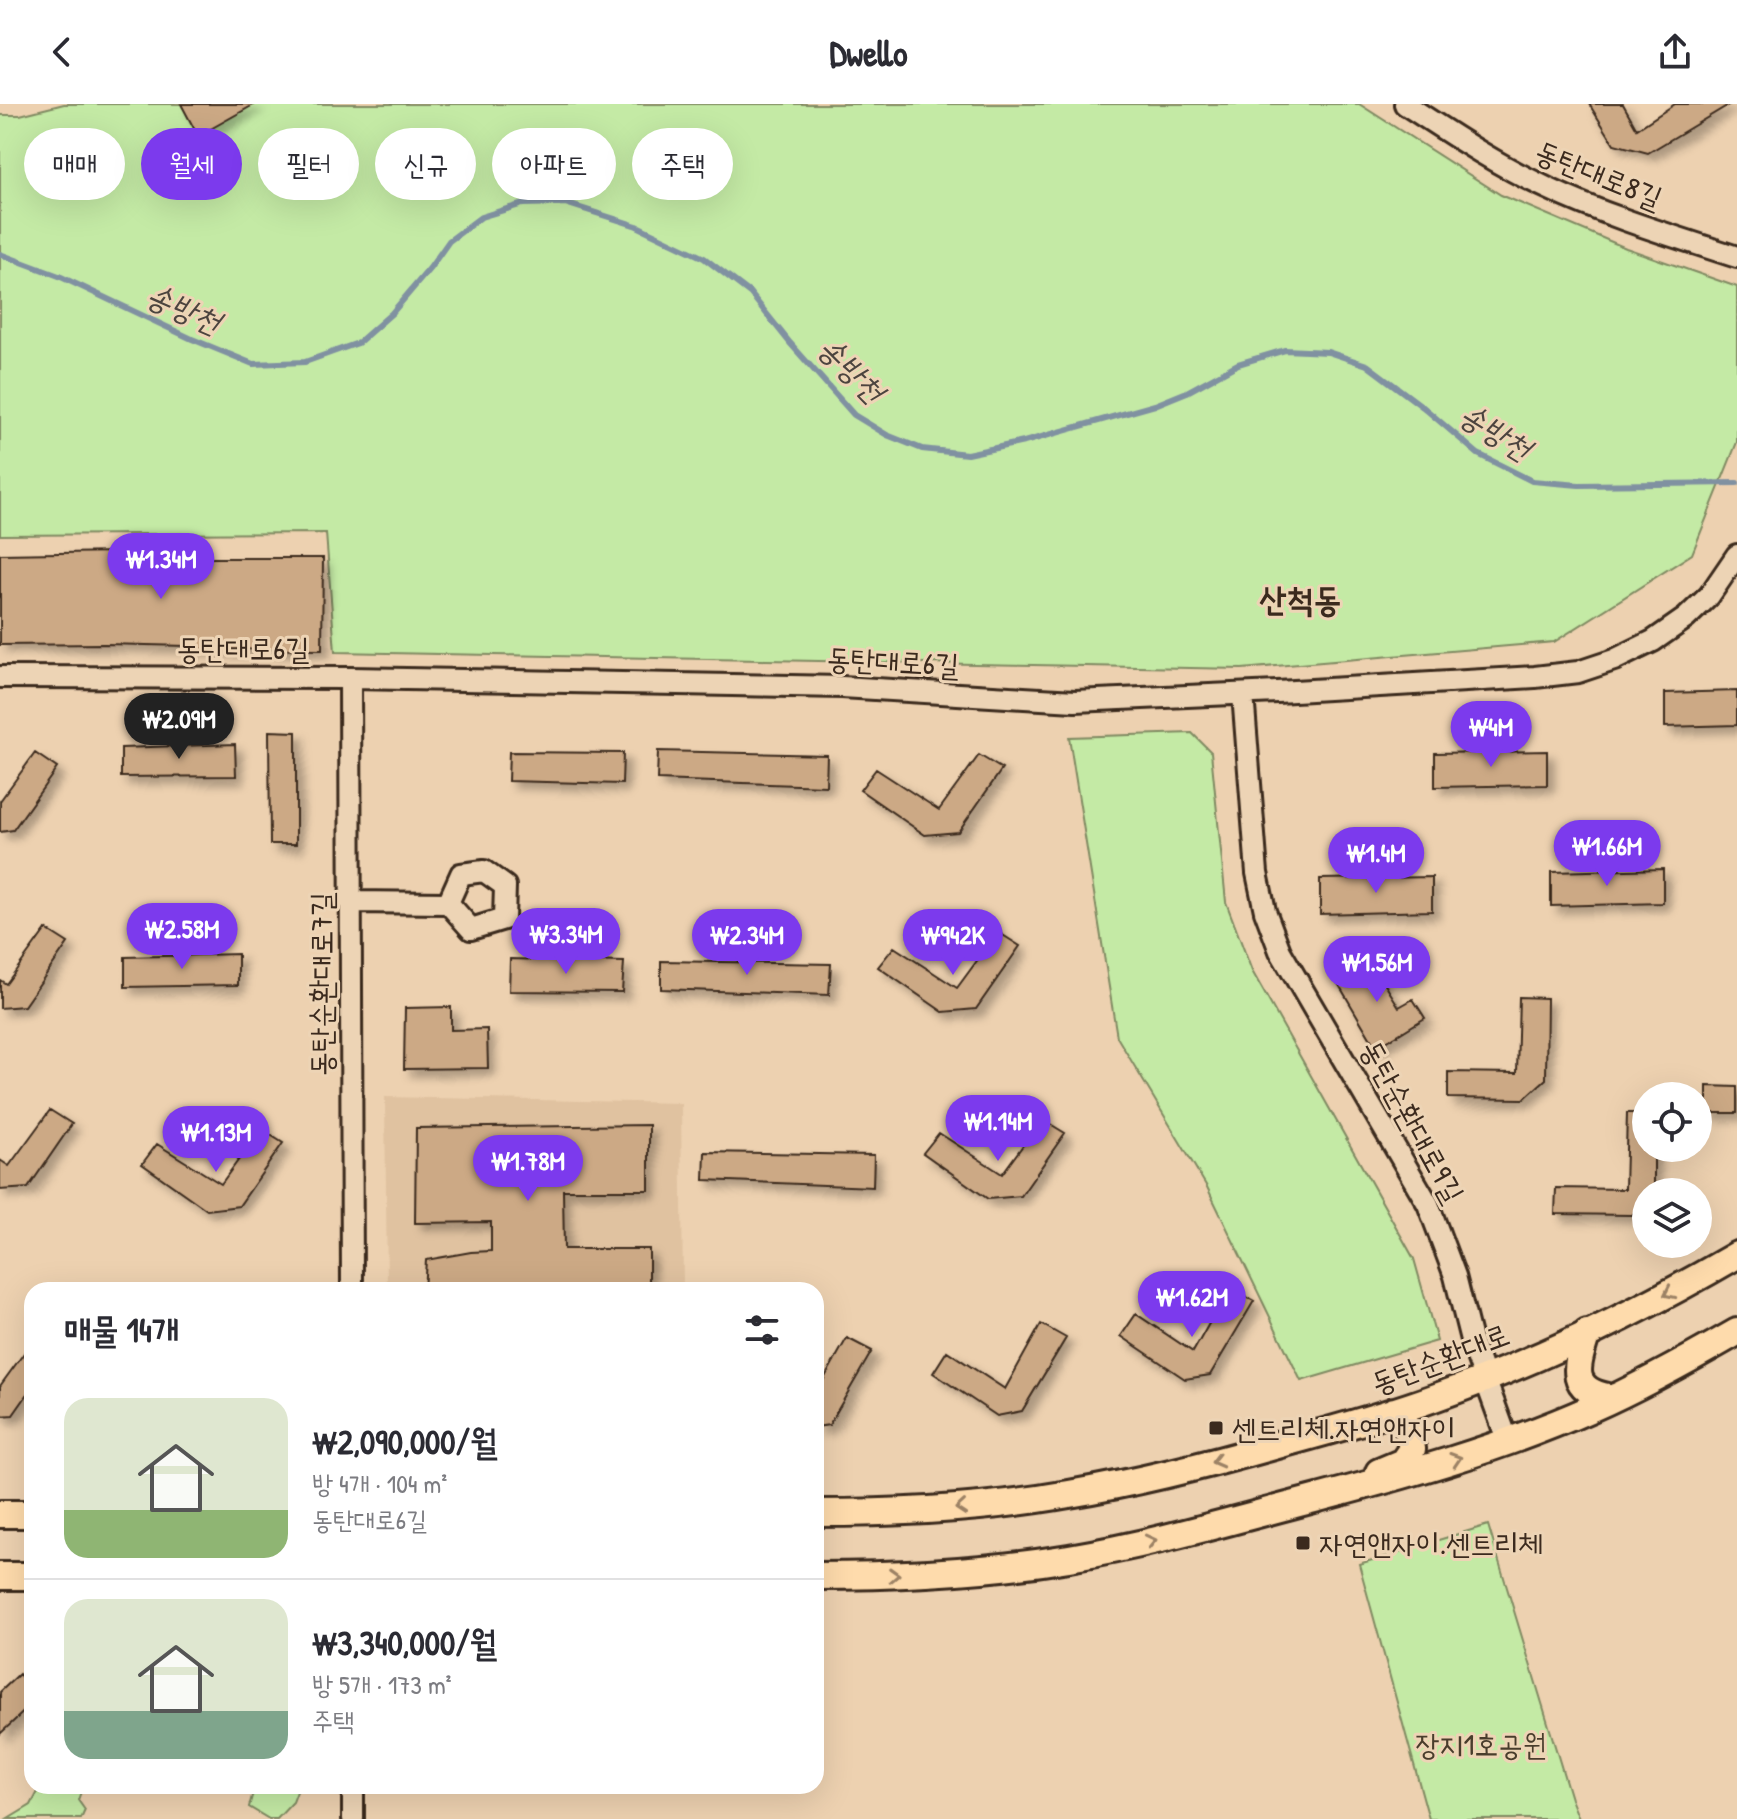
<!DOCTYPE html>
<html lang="ko">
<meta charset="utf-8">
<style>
:root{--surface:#fff;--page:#f7f7f7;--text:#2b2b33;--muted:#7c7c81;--line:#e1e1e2;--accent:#7c3aed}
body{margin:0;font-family:"Patrick Hand","Poor Story",sans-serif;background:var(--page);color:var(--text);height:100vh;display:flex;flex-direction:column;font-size:30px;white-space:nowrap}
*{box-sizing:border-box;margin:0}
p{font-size:26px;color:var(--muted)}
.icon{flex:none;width:44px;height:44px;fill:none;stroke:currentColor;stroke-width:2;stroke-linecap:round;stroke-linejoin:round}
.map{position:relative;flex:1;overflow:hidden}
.drawer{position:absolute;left:24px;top:1178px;width:800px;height:512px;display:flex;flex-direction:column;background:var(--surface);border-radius:24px;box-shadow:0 8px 32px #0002}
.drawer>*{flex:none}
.banner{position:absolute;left:24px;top:24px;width:800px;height:72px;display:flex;gap:16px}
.tools{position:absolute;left:1632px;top:978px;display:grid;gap:16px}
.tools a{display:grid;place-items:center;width:80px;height:80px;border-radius:50%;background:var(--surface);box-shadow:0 8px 32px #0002;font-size:40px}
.price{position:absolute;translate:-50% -68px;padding:0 18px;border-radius:28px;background:var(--accent);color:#fff;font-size:26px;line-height:52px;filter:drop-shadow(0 2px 4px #0008)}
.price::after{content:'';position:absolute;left:50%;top:48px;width:24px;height:18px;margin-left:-12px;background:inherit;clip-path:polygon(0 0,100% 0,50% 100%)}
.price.active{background:#222;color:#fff}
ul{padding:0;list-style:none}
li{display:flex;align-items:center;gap:24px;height:200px;padding:0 40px}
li+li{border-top:2px solid var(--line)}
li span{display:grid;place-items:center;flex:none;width:224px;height:160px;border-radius:24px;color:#555}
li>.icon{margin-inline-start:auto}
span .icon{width:96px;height:96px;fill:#fffc;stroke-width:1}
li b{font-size:34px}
h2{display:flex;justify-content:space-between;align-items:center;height:96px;padding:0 40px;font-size:34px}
.chip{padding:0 28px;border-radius:36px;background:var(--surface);box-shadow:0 8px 32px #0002;font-size:28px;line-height:72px}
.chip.active{background:var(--accent);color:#fff}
header{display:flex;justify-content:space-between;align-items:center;height:104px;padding:0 40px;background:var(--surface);font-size:36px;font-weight:700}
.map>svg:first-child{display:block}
.built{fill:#e0c2a0}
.green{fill:#c4eaa5;stroke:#808a62;stroke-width:2}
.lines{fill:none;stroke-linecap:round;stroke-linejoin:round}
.stream{stroke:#8091a1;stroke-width:6}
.building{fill:#cca985;stroke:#3b2a1e;stroke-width:2;filter:url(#shadow)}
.minor-casing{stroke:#3b2a1e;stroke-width:26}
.major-casing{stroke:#3b2a1e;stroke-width:32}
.minor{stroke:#edd4b5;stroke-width:20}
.major{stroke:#fedbac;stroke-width:26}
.oneway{stroke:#9c8265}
.poi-dot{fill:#3b2a1e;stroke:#edd4b5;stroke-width:3}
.labels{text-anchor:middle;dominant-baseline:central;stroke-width:6;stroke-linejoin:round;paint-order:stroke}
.street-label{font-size:30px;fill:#3b2a1e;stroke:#edd4b5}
.poi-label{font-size:30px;fill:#3b2a1e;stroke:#edd4b5;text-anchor:start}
.park-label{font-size:30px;fill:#493d2c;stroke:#edd4b5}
.water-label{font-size:32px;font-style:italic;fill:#4c443f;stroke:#edd4b5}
.quarter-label{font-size:34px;font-weight:bold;fill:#3b2a1e;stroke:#edd4b5}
</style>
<header><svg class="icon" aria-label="back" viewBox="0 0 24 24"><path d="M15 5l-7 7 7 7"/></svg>Dwello<svg class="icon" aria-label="share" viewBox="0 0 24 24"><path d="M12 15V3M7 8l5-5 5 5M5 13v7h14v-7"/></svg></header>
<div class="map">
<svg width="1737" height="1715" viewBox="0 0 1737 1715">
<defs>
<filter id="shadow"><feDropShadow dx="7" dy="7" stdDeviation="4" flood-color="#0004"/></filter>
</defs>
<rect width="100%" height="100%" fill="#edd1b0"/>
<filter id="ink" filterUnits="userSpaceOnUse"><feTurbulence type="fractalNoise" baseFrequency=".0125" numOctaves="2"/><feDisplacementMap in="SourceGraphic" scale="16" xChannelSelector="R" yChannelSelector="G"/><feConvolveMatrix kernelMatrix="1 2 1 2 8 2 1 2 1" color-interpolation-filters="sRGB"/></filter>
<g filter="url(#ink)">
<!-- built -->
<path class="built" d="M385 993 681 999 683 1186H387Z"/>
<!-- green -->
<path class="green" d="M64 0H1359L1501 91 1626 144 1737 183V338L1692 450 1554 538 1242 565 335 548 326 429 0 431V11H20Z
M1192 629 1211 648 1226 798 1252 867 1414 1155 1437 1237 1301 1277 1207 1083 1117 933 1069 633Z
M1488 1421 1571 1695 1579 1715H1429L1359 1460Z
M41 1682H83L78 1696 85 1706 81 1715H8L31 1701Z
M260 1682H299L293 1698 277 1715H269L249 1703 252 1692Z"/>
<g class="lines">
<!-- stream -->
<path class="stream" d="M0 150 59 172 192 235 253 260 305 258 358 239 392 209 430 164 449 137 481 113 523 100 565 99 637 122 704 154 750 189 790 239 854 311 887 331 922 345 967 350 1024 338 1155 301 1187 288 1238 260 1285 246 1328 248 1367 261 1423 303 1478 350 1532 377 1579 381 1737 379"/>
</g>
<!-- building -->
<path class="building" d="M181 0H255L198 32Z
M1589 0H1623L1637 25 1675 0H1730L1648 49 1614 40Z
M179 447V454H323L322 546 187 545V542L105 540 0 541V450Z
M1737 587V621L1665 623V589Z
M269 627 296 628V740H270Z
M235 640 236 672 121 673V644Z
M658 647 827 651 826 682 657 676Z
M1547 647V681L1435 683V649Z
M509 648 623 649 622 680 508 677Z
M35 649 57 664 13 726 0 728V697Z
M979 651 1002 665 958 728 925 731 860 686 876 665 939 706Z
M1663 765V799L1551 802V768Z
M1432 773V807L1320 810V775Z
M46 825 68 839 24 902 0 904V876L6 880Z
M998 828 1020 842 976 905 943 908 878 863 894 843 957 884Z
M238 850V881L125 883V853Z
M1368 853 1399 903 1413 895 1425 914 1376 944 1335 874Z
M510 855 624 858 622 888 509 887Z
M661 857 831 860 829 891 661 885Z
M1519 893 1547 894 1546 975 1524 995 1448 994V968L1517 969Z
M451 903V926L487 925 488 964 404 965 405 904Z
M1707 982 1737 983V1009H1707Z
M50 1006 72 1020 28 1084 0 1086V1056L9 1062Z
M1627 1009H1646V1044H1654V1088H1646V1098L1632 1111 1555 1110 1556 1084 1625 1085Z
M1042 1015 1065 1029 1021 1092 988 1095 923 1049 939 1029 1002 1070Z
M649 1021V1086H563L564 1145H649V1186H424L426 1156 471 1148 491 1147V1118L415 1119 416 1024Z
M261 1025 283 1039 239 1102 207 1106 142 1060 157 1040 221 1080Z
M705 1048 874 1051 873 1083 704 1076Z
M1229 1184 1254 1197 1210 1271 1185 1275 1121 1232 1136 1210 1193 1248Z
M1041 1220 1066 1234 1022 1307 997 1312 933 1269 947 1247 1005 1285Z
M847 1234 872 1247 829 1321 816 1323V1289Z
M32 1238V1284L13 1311 0 1312V1282Z
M19 1570 32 1585V1600L0 1630V1588Z"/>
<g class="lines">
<defs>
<path id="minor" d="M1405 0C1451 30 1497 61 1547 84 1608 113 1673 132 1737 153
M0 573 350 574 842 583 1075 597 1277 588 1535 573 1578 568 1614 556 1653 537 1686 514 1709 492 1737 451
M350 574 352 1186
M1243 590 1257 769 1265 807 1280 847 1428 1100 1455 1172 1471 1236 1508 1338
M351 798 448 799 461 770 484 767 505 782 504 815 471 825 448 799
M353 1682V1715"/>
<path id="major" d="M1587 1229C1575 1264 1568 1287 1613 1294
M1379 1368 1403 1358 1412 1345 1408 1324 1394 1307
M816 1409C901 1409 985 1405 1069 1390 1140 1378 1211 1360 1281 1340 1331 1326 1382 1313 1431 1295 1537 1258 1641 1207 1737 1151
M0 1410H32
M0 1472H32
M816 1472C901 1472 985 1468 1069 1454 1147 1441 1223 1419 1299 1399 1399 1373 1498 1346 1592 1304 1642 1282 1690 1255 1737 1228"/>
</defs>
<!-- minor casing -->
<use href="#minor" class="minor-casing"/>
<!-- major casing -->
<use href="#major" class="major-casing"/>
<!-- minor -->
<use href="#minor" class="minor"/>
<!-- major -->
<use href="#major" class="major"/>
</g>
<!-- one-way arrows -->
<defs><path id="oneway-chevron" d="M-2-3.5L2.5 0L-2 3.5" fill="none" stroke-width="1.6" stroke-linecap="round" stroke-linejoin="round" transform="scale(2)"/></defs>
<g class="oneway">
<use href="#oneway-chevron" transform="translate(1669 1189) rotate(154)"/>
<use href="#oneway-chevron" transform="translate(1456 1355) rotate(-18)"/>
<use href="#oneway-chevron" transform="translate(1217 1357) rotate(166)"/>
<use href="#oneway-chevron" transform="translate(961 1404) rotate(175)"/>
<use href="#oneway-chevron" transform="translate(1151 1437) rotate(-13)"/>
<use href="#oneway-chevron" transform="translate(894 1471) rotate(-2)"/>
</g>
</g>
<!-- markers -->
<g class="poi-dot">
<rect x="1208" y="1316" width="16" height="16" rx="4"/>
<rect x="1295" y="1431" width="16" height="16" rx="4"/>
</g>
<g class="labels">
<!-- street labels -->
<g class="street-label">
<text transform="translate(1599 70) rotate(22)">동탄대로8길</text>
<text x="243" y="544">동탄대로6길</text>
<text transform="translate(893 557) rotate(3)">동탄대로6길</text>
<text transform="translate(321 880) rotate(-90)">동탄순환대로7길</text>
<text transform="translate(1413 1017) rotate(61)">동탄순환대로9길</text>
<text transform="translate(1440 1254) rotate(-21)">동탄순환대로</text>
</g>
<!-- poi labels -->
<g class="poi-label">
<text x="1232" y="1324">센트리체.자연앤자이</text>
<text x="1319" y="1439">자연앤자이.센트리체</text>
</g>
<!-- park labels -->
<g class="park-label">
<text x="1481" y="1640">장지1호공원</text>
</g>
<!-- water labels -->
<g class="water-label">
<text transform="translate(184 204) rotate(24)">송방천</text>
<text transform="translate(852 265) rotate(45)">송방천</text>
<text transform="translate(1496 327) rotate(32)">송방천</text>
</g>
<!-- quarter labels -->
<g class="quarter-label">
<text x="1300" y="495">산척동</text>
</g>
</g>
</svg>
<div class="tools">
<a><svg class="icon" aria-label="locate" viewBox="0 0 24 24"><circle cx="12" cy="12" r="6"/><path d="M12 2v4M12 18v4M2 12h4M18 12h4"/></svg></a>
<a><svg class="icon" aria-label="layers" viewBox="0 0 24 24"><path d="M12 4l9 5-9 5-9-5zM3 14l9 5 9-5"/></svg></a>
</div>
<b class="price" style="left:161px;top:497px">₩1.34M</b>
<b class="price active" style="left:179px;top:657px">₩2.09M</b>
<b class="price" style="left:1491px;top:665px">₩4M</b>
<b class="price" style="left:1607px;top:784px">₩1.66M</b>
<b class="price" style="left:1376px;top:791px">₩1.4M</b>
<b class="price" style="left:182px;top:867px">₩2.58M</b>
<b class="price" style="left:566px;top:872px">₩3.34M</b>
<b class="price" style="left:747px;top:873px">₩2.34M</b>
<b class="price" style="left:953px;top:873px">₩942K</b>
<b class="price" style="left:1377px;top:900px">₩1.56M</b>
<b class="price" style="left:998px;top:1059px">₩1.14M</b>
<b class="price" style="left:216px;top:1070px">₩1.13M</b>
<b class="price" style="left:528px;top:1099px">₩1.78M</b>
<b class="price" style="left:1192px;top:1235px">₩1.62M</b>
<div class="banner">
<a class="chip">매매</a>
<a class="chip active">월세</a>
<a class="chip">필터</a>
<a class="chip">신규</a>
<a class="chip">아파트</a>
<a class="chip">주택</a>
</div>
<section class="drawer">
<h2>매물 14개<svg class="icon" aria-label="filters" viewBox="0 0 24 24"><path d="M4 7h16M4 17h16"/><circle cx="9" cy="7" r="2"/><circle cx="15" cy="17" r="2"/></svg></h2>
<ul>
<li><span style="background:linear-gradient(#dfe7d0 70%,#8fb573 0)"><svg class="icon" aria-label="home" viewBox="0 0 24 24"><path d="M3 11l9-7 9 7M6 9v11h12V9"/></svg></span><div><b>₩2,090,000/월</b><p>방 4개 · 104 m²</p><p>동탄대로6길</p></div></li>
<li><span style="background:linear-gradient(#dfe7d0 70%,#7fa58c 0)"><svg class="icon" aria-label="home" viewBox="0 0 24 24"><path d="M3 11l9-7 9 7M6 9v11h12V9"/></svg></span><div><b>₩3,340,000/월</b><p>방 5개 · 173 m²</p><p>주택</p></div></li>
</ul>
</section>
</div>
